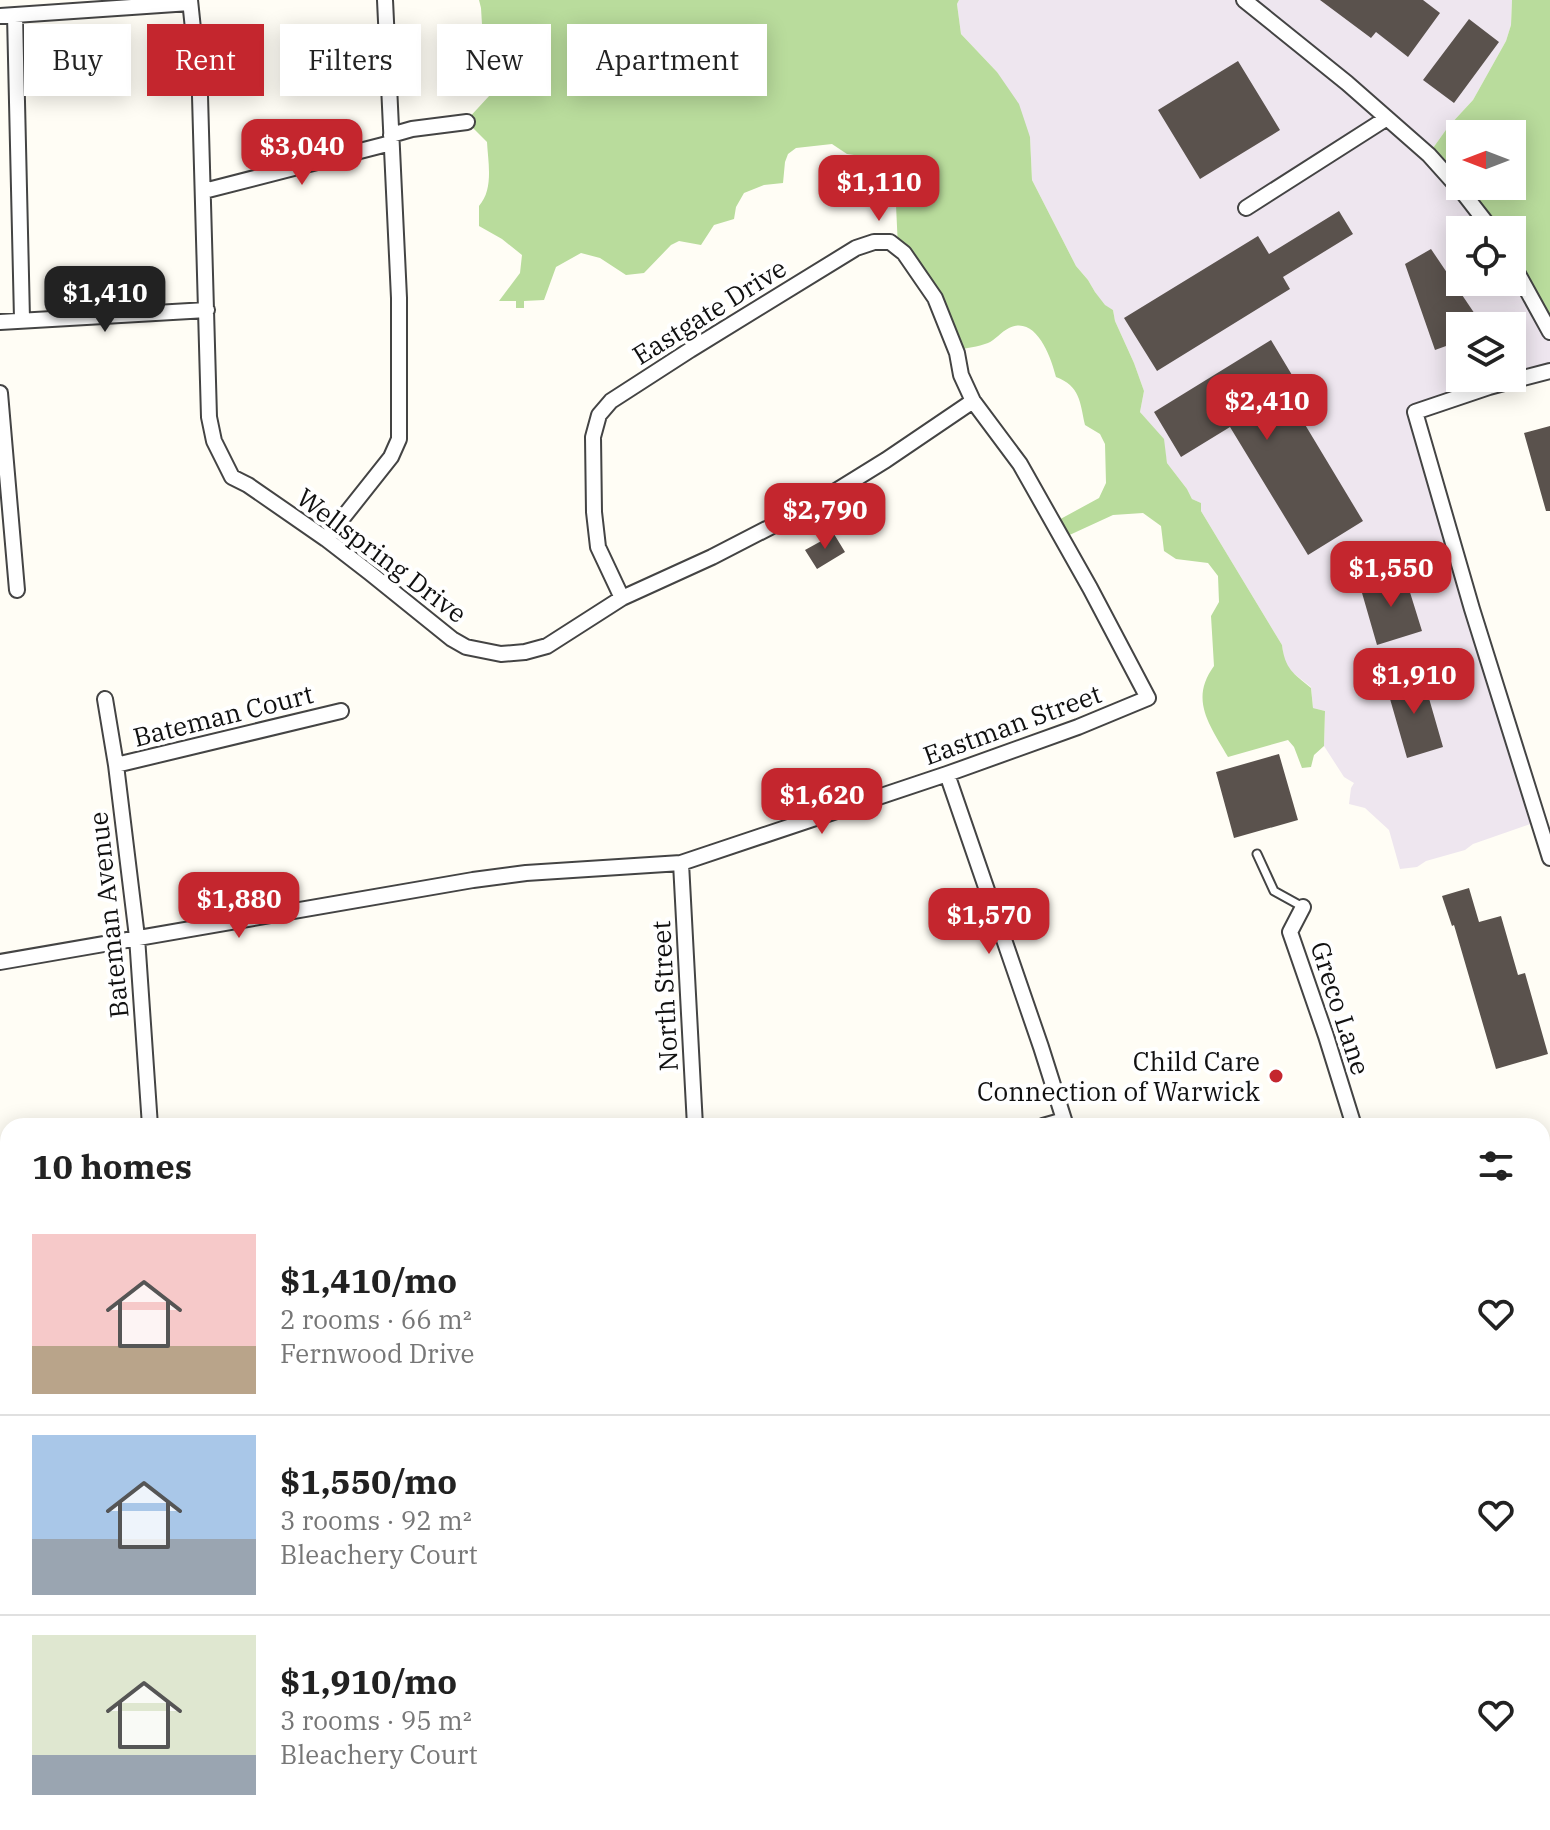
<!DOCTYPE html>
<meta charset="utf-8">
<style>
:root{--surface:#fff;--page:#f2f2f2;--text:#222;--muted:#767676;--line:#e0e0e0;--accent:#c4262e}
body{margin:0;font-family:"IBM Plex Serif",serif;background:var(--page);color:var(--text);height:100vh;display:flex;flex-direction:column;font-size:30px;white-space:nowrap}
*{box-sizing:border-box;margin:0}
p{font-size:26px;color:var(--muted)}
.icon{flex:none;width:44px;height:44px;fill:none;stroke:currentColor;stroke-width:2;stroke-linecap:round;stroke-linejoin:round}
.map{position:relative;flex:1;overflow:hidden}
.side{position:absolute;left:0px;top:1118px;width:1550px;height:712px;display:flex;flex-direction:column;background:var(--surface);border-radius:24px 24px 0 0;box-shadow:0 4px 20px #0003}
.side>*{flex:none}
.hud{position:absolute;left:24px;top:24px;width:800px;height:72px;display:flex;gap:16px}
.needle{width:52px;rotate:270deg}
.tools{position:absolute;left:1446px;top:120px;display:grid;gap:16px}
.tools a{display:grid;place-items:center;width:80px;height:80px;border-radius:0px;background:var(--surface);box-shadow:0 4px 20px #0003;font-size:40px}
.price{position:absolute;translate:-50% -68px;padding:0 18px;border-radius:16px;background:var(--accent);color:#fff;font-size:26px;line-height:52px;filter:drop-shadow(0 2px 4px #0008)}
.price::after{content:'';position:absolute;left:50%;top:48px;width:24px;height:18px;margin-left:-12px;background:inherit;clip-path:polygon(0 0,100% 0,50% 100%)}
.price.on{background:#222;color:#fff}
ul{padding:0;list-style:none}
li{display:flex;align-items:center;gap:24px;height:200px;padding:0 32px}
li+li{border-top:2px solid var(--line)}
li span{display:grid;place-items:center;flex:none;width:224px;height:160px;border-radius:0px;color:#555}
li>.icon{margin-inline-start:auto}
span .icon{width:96px;height:96px;fill:#fffc;stroke-width:1}
li b{font-size:34px}
h2{display:flex;justify-content:space-between;align-items:center;height:96px;padding:0 32px;font-size:34px}
.pill{padding:0 28px;border-radius:0px;background:var(--surface);box-shadow:0 4px 20px #0003;font-size:28px;line-height:72px}
.pill.on{background:var(--accent);color:#fff}
.map>svg:first-child{display:block}
.industrial{fill:#eee6ef;fill-rule:evenodd}
.forest{fill:#b9dc9c;fill-rule:evenodd}
.building{fill:#5a524d}
.lines{fill:none;stroke-linecap:round;stroke-linejoin:round}
.lane-casing{stroke:#444;stroke-width:11}
.street-casing{stroke:#444;stroke-width:18}
.lane{stroke:#fff;stroke-width:7}
.street{stroke:#fff;stroke-width:14}
.poi-dot{fill:#c4262e;stroke:#fff;stroke-width:3}
.labels{text-anchor:middle;dominant-baseline:central;stroke-width:8;stroke-linejoin:round;paint-order:stroke}
.street-label{font-size:26px;fill:#111;stroke:#fff}
.poi-label{font-size:26px;fill:#111;stroke:#fff;text-anchor:end}
</style>
<div class="map">
<svg width="1550" height="1830" viewBox="0 0 1550 1830">
<rect width="100%" height="100%" fill="#fffdf5"/>
<!-- industrial -->
<path class="industrial" d="M959 0H1512L1511 25 1506 41 1473 100 1448 127 1428 155 1490 230H1460V282H1512V266L1550 318V371L1421 411 1536 822 1473 844 1465 850 1426 861 1417 867 1400 869 1389 830 1365 808 1349 804 1351 788 1354 783 1344 777 1324 746 1325 711 1313 708 1311 687 1288 669 1284 660 1282 645 1201 511V503L1192 499 1187 489 1167 463 1163 439 1140 412 1144 391 1134 363 1115 321 1113 310 1105 306 1095 292 1088 280 1076 266 1032 180 1030 137 997 72 961 34 957 4ZM1460 326H1512V378H1460Z"/>
<!-- forest -->
<path class="forest" d="M479 0H959L957 4 961 34 997 72 1019 104 1030 137 1032 180 1076 266 1088 280 1095 292 1105 305 1113 310 1115 321 1134 363 1144 391 1140 412 1164 439 1167 463 1187 489 1192 499 1201 503V511L1282 645C1285 669 1293 673 1311 688L1313 708 1325 711 1324 746 1314 755 1311 767 1302 768 1294 747 1288 740 1228 757C1210 725 1189 700 1214 666L1211 616 1219 602 1218 576 1208 563 1176 559 1164 551 1161 526 1143 513 1113 515 1063 538 1055 522 1099 498 1106 483 1105 444 1100 434 1085 425C1080 402 1080 386 1056 377 1051 357 1036 315 1009 328 1001 332 995 340 988 343 978 347 966 348 956 350L933 294 898 248 896 205 884 187 882 170 875 158 847 154 832 144 796 148 788 154 785 162 783 183 764 185 744 193 736 207 734 219 714 225 701 245 679 241 671 245 644 273 626 275 600 258 581 253 556 267 544 300 524 301V308H516V301H499L520 273 522 255 502 239 479 226V206C494 189 488 162 487 142L466 121 490 95 491 55 483 41 481 8Z
M1512 0H1550V318L1512 266V230H1490L1428 155 1448 127 1473 100 1506 41 1511 25ZM1460 134H1512V186H1460Z
M1542 1349 1550 1362V1830H1478V1822H1542Z"/>
<!-- building -->
<path class="building" d="M1320 0H1423L1440 13 1408 57 1376 32 1371 38Z
M1469 19 1499 42 1454 103 1423 80Z
M1238 61 1280 130 1200 179 1158 110Z
M1339 211 1353 234 1283 277 1290 289 1157 371 1124 318 1258 236 1269 254Z
M1431 249 1483 326H1460V341L1435 350 1405 264Z
M1271 340 1298 385 1286 393 1363 521 1308 555 1230 427 1181 457 1154 412Z
M1550 426V511H1546L1524 433Z
M834 534 845 552 817 569 805 550Z
M1404 573 1422 631 1377 645 1360 586Z
M1422 674 1443 747 1407 758 1386 685Z
M1279 754 1298 820 1234 838 1216 772Z
M1469 888 1479 922 1501 916 1518 975 1525 973 1548 1054 1496 1069 1454 925 1452 926 1442 896Z"/>
<g class="lines">
<defs>
<path id="lane" d="M1257 854 1274 891 1303 907"/>
<path id="street" d="M190 0 200 96 209 417 214 441 232 477 248 485 326 539 370 573 452 639 466 647 501 654 525 652 547 646 622 598 712 557 815 504 886 460 973 401
M1244 0 1347 83 1429 155 1464 194 1492 230
M15 15 22 319
M0 16 190 3
M391 135 412 129 467 122
M204 191 391 143
M1246 208 1387 118
M1512 263 1550 332
M0 322 207 310
M1550 371 1489 387 1415 412 1472 609 1550 858
M0 393 17 590
M326 539 391 457 399 439V298L385 0
M105 699 116 765 137 937 150 1126
M116 765 341 711
M947 774 1041 1047 1066 1126
M681 863 695 1126
M1303 907 1290 932 1326 1036 1354 1126
M0 962 473 880 526 873 681 863 947 774 1078 727 1148 698 1090 588 1020 464 973 401 961 375 957 353 935 298 904 253 890 242H874L856 248 690 350 611 401 599 415 593 437 594 512 598 547 622 598
M1043 1126 1064 1120
M0 1298 8 1297
M1542 1318 1550 1315
M0 1549 8 1548
M0 1573 8 1621
M0 1749 8 1726
M220 1822 221 1830
M725 1822V1830
M1296 1822 1299 1830
M324 1830 341 1822
M1229 1830 1253 1822"/>
</defs>
<!-- lane casing -->
<use href="#lane" class="lane-casing"/>
<!-- street casing -->
<use href="#street" class="street-casing"/>
<!-- lane -->
<use href="#lane" class="lane"/>
<!-- street -->
<use href="#street" class="street"/>
</g>
<!-- markers -->
<circle class="poi-dot" cx="1276" cy="1076" r="8"/>
<g class="labels">
<!-- street labels -->
<g class="street-label">
<text transform="translate(709 311) rotate(-32)">Eastgate Drive</text>
<text transform="translate(382 555) rotate(37)">Wellspring Drive</text>
<text transform="translate(223 715) rotate(-14)">Bateman Court</text>
<text transform="translate(1012 724) rotate(-20)">Eastman Street</text>
<text transform="translate(108 915) rotate(-96)">Bateman Avenue</text>
<text transform="translate(664 996) rotate(-93)">North Street</text>
<text transform="translate(1341 1008) rotate(72)">Greco Lane</text>
</g>
<!-- poi labels -->
<g class="poi-label">
<text x="1260" y="1061">Child Care<tspan x="1260" dy="30">Connection of Warwick</tspan></text>
</g>
</g>
</svg>
<div class="tools">
<a><svg class="needle" viewBox="-14 -14 28 28"><path d="M0-13l5 13h-10z" fill="#e53935"/><path d="M0 13l5-13h-10z" fill="#767676"/></svg></a>
<a><svg class="icon" aria-label="locate" viewBox="0 0 24 24"><circle cx="12" cy="12" r="6"/><path d="M12 2v4M12 18v4M2 12h4M18 12h4"/></svg></a>
<a><svg class="icon" aria-label="layers" viewBox="0 0 24 24"><path d="M12 4l9 5-9 5-9-5zM3 14l9 5 9-5"/></svg></a>
</div>
<b class="price" style="left:302px;top:187px">$3,040</b>
<b class="price" style="left:879px;top:223px">$1,110</b>
<b class="price on" style="left:105px;top:334px">$1,410</b>
<b class="price" style="left:1267px;top:442px">$2,410</b>
<b class="price" style="left:825px;top:551px">$2,790</b>
<b class="price" style="left:1391px;top:609px">$1,550</b>
<b class="price" style="left:1414px;top:716px">$1,910</b>
<b class="price" style="left:822px;top:836px">$1,620</b>
<b class="price" style="left:239px;top:940px">$1,880</b>
<b class="price" style="left:989px;top:956px">$1,570</b>
<div class="hud">
<a class="pill">Buy</a>
<a class="pill on">Rent</a>
<a class="pill">Filters</a>
<a class="pill">New</a>
<a class="pill">Apartment</a>
</div>
<section class="side">
<h2>10 homes<svg class="icon" aria-label="filters" viewBox="0 0 24 24"><path d="M4 7h16M4 17h16"/><circle cx="9" cy="7" r="2"/><circle cx="15" cy="17" r="2"/></svg></h2>
<ul>
<li><span style="background:linear-gradient(#f6c9c9 70%,#b9a48a 0)"><svg class="icon" aria-label="home" viewBox="0 0 24 24"><path d="M3 11l9-7 9 7M6 9v11h12V9"/></svg></span><div><b>$1,410/mo</b><p>2 rooms · 66 m²</p><p>Fernwood Drive</p></div><svg class="icon" aria-label="heart" viewBox="0 0 24 24"><path d="M12 20l-8-8c-3-5 5-10 8-4 3-6 11-1 8 4z"/></svg></li>
<li><span style="background:linear-gradient(#a9c7e8 65%,#9aa5b1 0)"><svg class="icon" aria-label="home" viewBox="0 0 24 24"><path d="M3 11l9-7 9 7M6 9v11h12V9"/></svg></span><div><b>$1,550/mo</b><p>3 rooms · 92 m²</p><p>Bleachery Court</p></div><svg class="icon" aria-label="heart" viewBox="0 0 24 24"><path d="M12 20l-8-8c-3-5 5-10 8-4 3-6 11-1 8 4z"/></svg></li>
<li><span style="background:linear-gradient(#dfe7d0 75%,#9aa5b1 0)"><svg class="icon" aria-label="home" viewBox="0 0 24 24"><path d="M3 11l9-7 9 7M6 9v11h12V9"/></svg></span><div><b>$1,910/mo</b><p>3 rooms · 95 m²</p><p>Bleachery Court</p></div><svg class="icon" aria-label="heart" viewBox="0 0 24 24"><path d="M12 20l-8-8c-3-5 5-10 8-4 3-6 11-1 8 4z"/></svg></li>
</ul>
</section>
</div>
